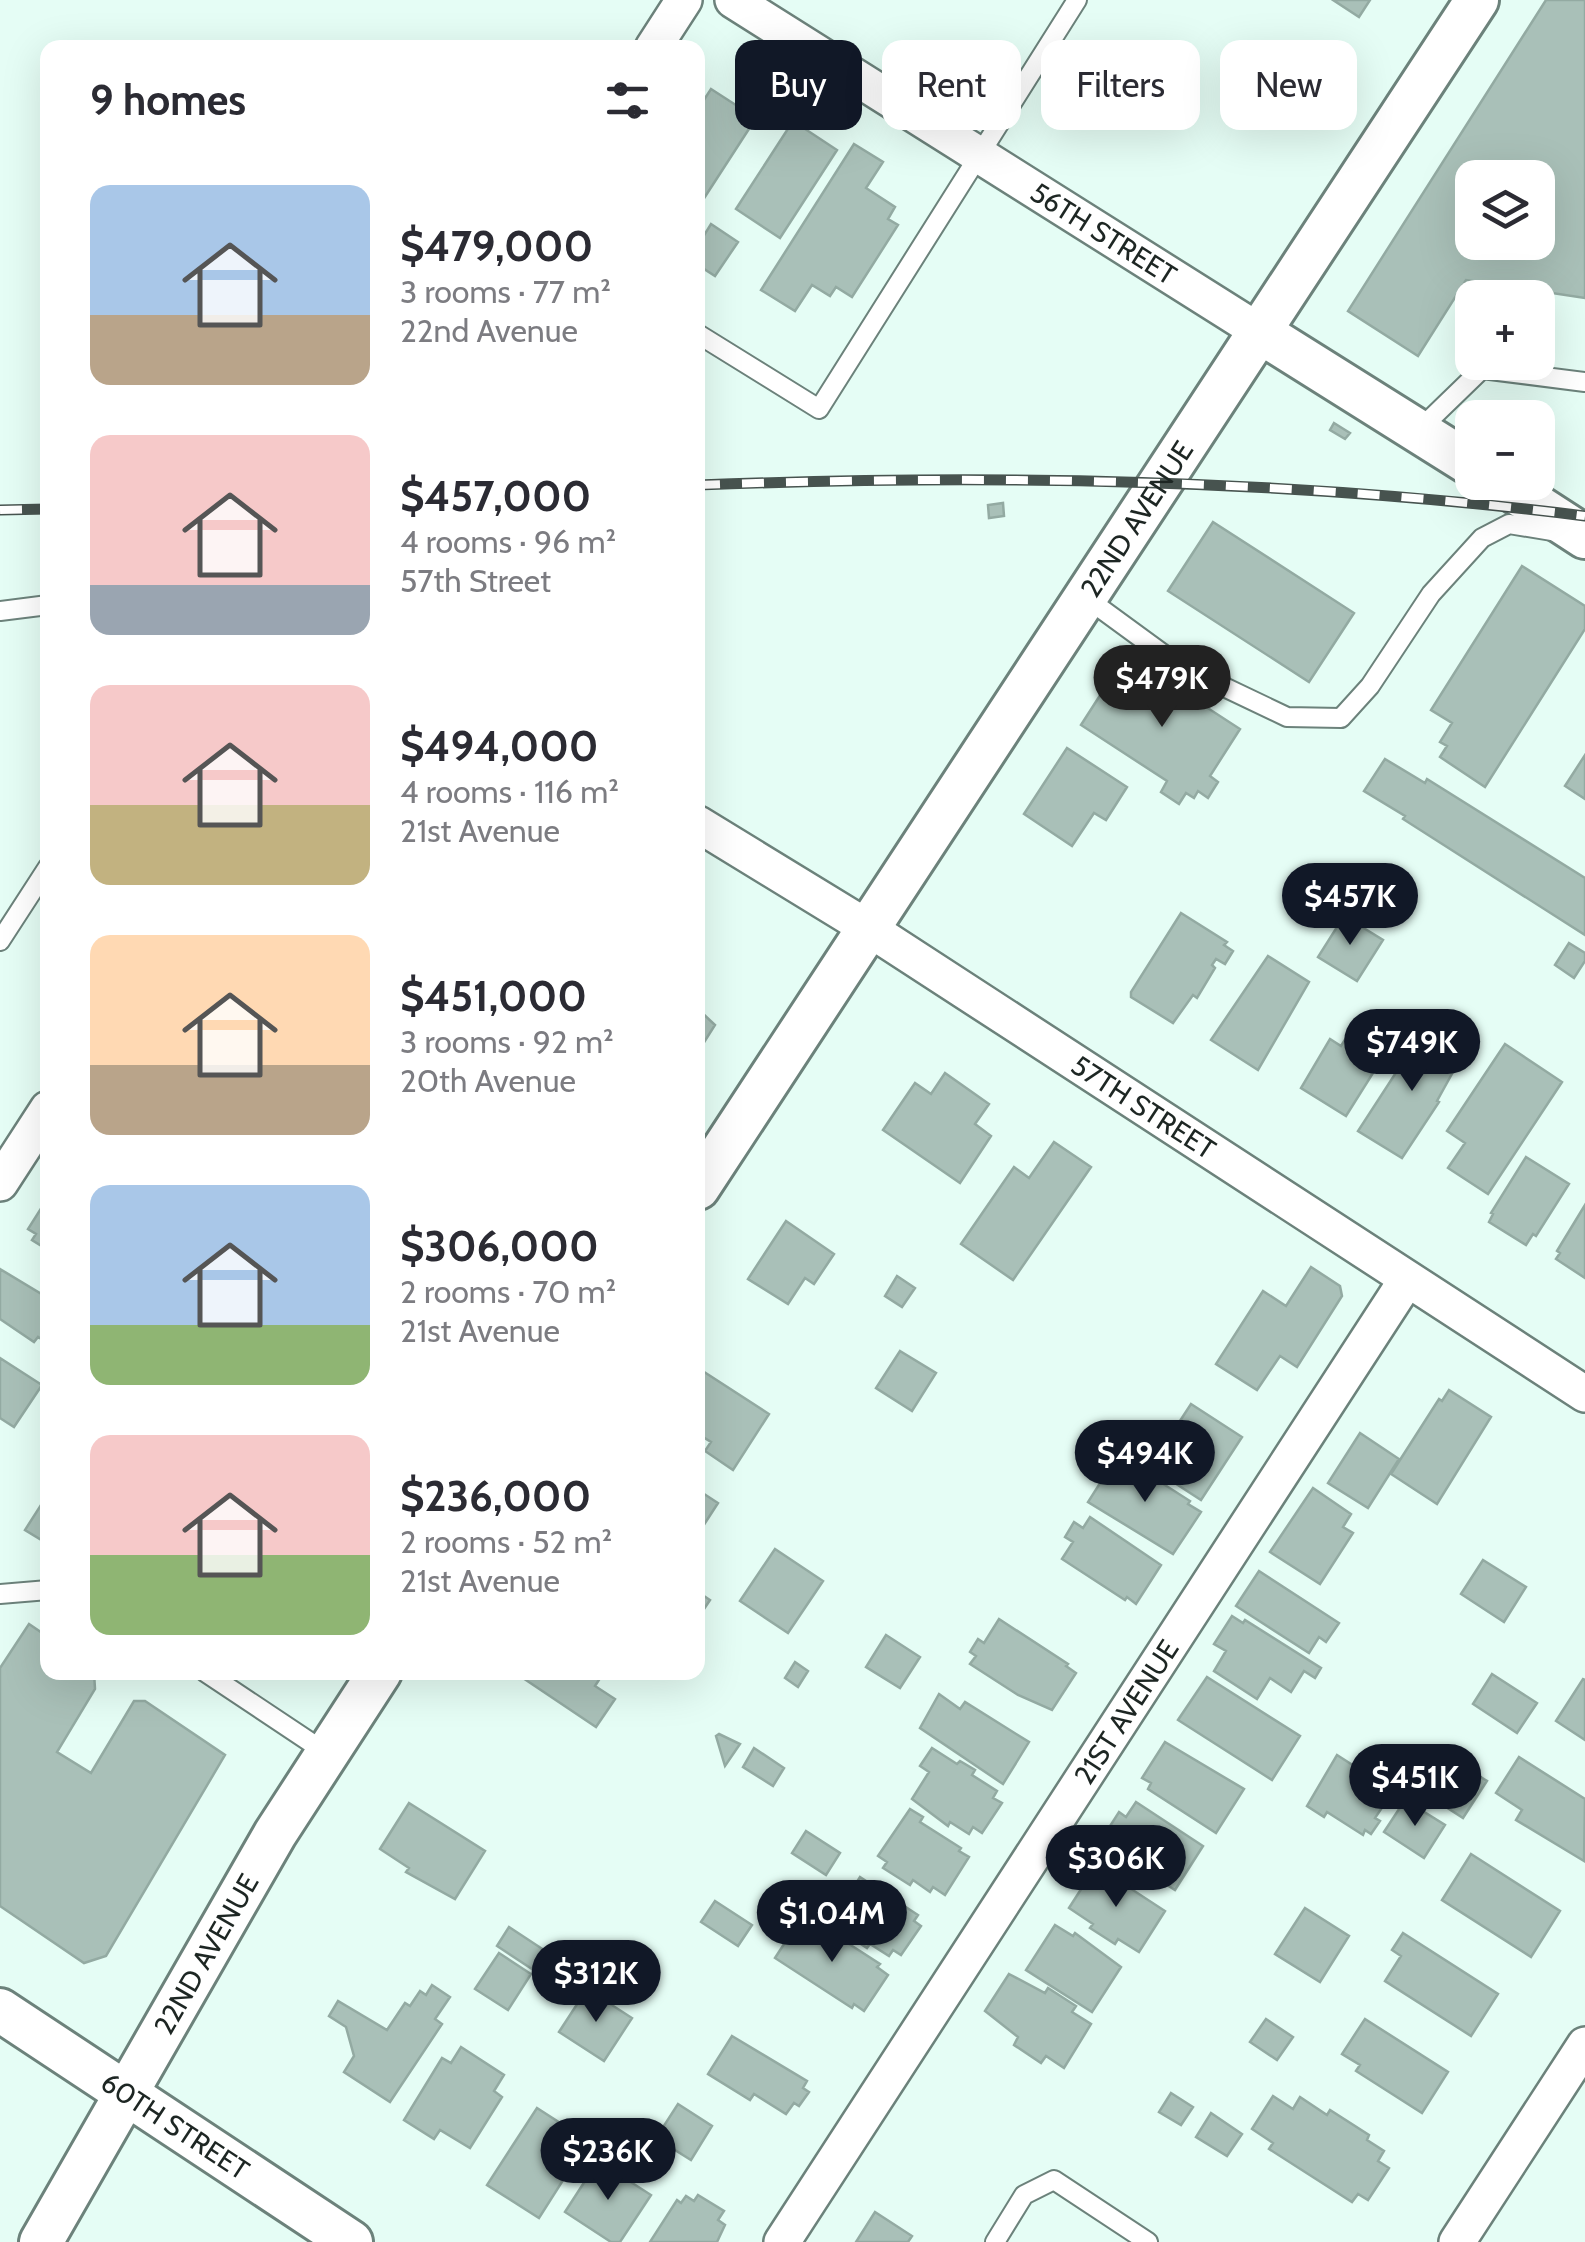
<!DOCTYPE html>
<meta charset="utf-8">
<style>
:root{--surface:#fff;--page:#f7f7f7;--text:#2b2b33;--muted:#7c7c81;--accent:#111827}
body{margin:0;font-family:Cabin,sans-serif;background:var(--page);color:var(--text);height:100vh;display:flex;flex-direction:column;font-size:38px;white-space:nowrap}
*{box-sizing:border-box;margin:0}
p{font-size:32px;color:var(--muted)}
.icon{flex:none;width:55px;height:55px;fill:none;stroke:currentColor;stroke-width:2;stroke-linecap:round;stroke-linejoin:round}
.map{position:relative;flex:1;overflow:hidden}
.sheet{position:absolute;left:40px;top:40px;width:665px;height:1640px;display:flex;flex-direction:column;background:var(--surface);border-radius:20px;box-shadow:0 10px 40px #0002}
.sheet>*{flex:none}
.hud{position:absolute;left:735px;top:40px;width:700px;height:90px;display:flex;gap:20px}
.buttons{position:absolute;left:1455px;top:160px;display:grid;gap:20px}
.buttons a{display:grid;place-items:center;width:100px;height:100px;border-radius:20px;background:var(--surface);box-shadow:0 10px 40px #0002;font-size:50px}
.price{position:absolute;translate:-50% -85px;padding:0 22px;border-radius:35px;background:var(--accent);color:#fff;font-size:32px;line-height:65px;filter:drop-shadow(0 2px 5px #0008)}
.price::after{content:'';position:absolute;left:50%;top:60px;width:30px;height:22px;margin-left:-15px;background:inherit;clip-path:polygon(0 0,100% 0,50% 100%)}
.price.current{background:#222;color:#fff}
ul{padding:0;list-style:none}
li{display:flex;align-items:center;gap:30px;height:250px;padding:0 50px}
li span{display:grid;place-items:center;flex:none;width:280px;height:200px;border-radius:20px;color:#555}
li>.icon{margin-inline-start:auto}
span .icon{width:120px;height:120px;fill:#fffc;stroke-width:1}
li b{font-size:42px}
h2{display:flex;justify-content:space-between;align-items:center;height:120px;padding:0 50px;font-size:42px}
.pill{padding:0 35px;border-radius:20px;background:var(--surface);box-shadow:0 10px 40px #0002;font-size:35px;line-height:90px}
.pill.current{background:var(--accent);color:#fff}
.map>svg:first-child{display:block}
.building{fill:#a9c0b8;stroke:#93aaa2;stroke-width:2.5;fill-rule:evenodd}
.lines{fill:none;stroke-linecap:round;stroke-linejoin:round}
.service-casing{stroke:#6c827b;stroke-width:22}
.minor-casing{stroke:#6c827b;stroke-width:40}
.tertiary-casing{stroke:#6c827b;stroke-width:48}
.service{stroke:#fff;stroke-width:18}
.minor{stroke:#fff;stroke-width:35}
.tertiary{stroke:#fff;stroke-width:42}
.rail-casing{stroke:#47534f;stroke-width:11}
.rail{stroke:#fff;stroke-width:8;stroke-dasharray:22;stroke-linecap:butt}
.labels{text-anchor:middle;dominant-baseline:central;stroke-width:9;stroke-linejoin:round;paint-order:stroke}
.street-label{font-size:28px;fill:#1d2623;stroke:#fff}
</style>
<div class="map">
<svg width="1585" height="2242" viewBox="0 0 1585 2242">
<rect width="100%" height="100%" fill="#e5fdf5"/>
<!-- building -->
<path class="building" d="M1333 0H1370L1359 17Z
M1546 0H1585V298L1466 280 1418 356 1348 311ZM1472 178H1538V242H1472Z
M711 89 756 118 699 206 698 109Z
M793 121 837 150 780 238 736 209Z
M854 144 883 162 866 188 895 207 888 219 898 225 852 297 836 287 830 296 812 285 795 311 761 290Z
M711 224 738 242 715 276 698 265V245Z
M1334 423 1350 433 1345 439 1330 430Z
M1003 503 1004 516 989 518 988 505Z
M1213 522 1354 613 1309 682 1168 591Z
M1522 566 1585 606V629L1485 787 1440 757 1447 746 1440 742 1452 723 1431 710Z
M1126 655 1240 729 1210 776 1218 782 1208 798 1198 791 1194 798 1186 793 1179 804 1161 792 1167 781 1081 725Z
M1067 748 1127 787 1106 820 1094 813 1072 846 1024 814Z
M1585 755V799L1565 786Z
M1385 759 1425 783 1427 779 1585 878V935L1403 819 1405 816 1364 791Z
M1181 913 1227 942 1224 945 1233 951 1225 964 1216 959 1212 965 1215 968 1197 998 1193 995 1173 1023 1131 997V992Z
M1344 916 1383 940 1357 981 1318 957Z
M1569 943 1585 953V961L1574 978 1555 965Z
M1268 956 1309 982 1258 1070 1211 1040Z
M698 1009 715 1025 698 1052Z
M1355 1024 1390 1046 1346 1116 1301 1088 1330 1039 1341 1046Z
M1425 1028 1464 1052 1437 1101 1439 1102 1402 1158 1358 1131Z
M1505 1044 1562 1082 1488 1194 1448 1168 1465 1143 1447 1131Z
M945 1073 989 1104 975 1124 991 1136 960 1183 883 1130 915 1083 931 1094Z
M1054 1142 1091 1167 1013 1280 961 1244 1014 1167 1029 1178Z
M1526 1157 1569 1184 1536 1236 1533 1234 1526 1245 1489 1222 1493 1214 1491 1213Z
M47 1199H48V1250L32 1240 36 1234 28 1229Z
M1585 1205V1278L1556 1259 1560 1253 1557 1251Z
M786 1221 834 1254 814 1284 805 1278 788 1304 748 1279Z
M1311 1267 1340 1286 1342 1296 1297 1367 1280 1356 1257 1390 1216 1364 1263 1291 1286 1306Z
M0 1269 48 1298V1343L38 1337 34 1342 0 1319Z
M897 1276 915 1288 902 1307 885 1296Z
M900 1351 936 1373 912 1411 876 1388Z
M0 1358 42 1385 14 1427 0 1418Z
M698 1368 769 1414 733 1470 705 1451 711 1442 698 1434Z
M1449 1390 1491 1417 1437 1504 1391 1474 1439 1399 1442 1401Z
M1191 1404 1242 1437 1201 1500 1150 1467Z
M1360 1433 1399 1459 1368 1508 1328 1483Z
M1118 1455 1190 1501 1188 1504 1201 1512 1173 1554 1088 1502Z
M1313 1488 1351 1514 1343 1527 1353 1533 1320 1584 1270 1552Z
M698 1490 718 1503 698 1534Z
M48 1494V1544L25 1530Z
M1090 1517 1161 1565 1136 1604 1127 1597 1125 1600 1062 1559 1073 1542 1065 1537 1074 1522 1083 1528Z
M775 1549 823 1581 788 1633 740 1601Z
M1483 1560 1526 1587 1504 1622 1461 1594Z
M1259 1571 1339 1623 1326 1642 1319 1637 1309 1653 1236 1606Z
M698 1592 710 1600 700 1615 698 1613Z
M1232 1616 1243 1623 1245 1620 1321 1668 1315 1678 1304 1671 1291 1692 1270 1678 1257 1699 1214 1671 1226 1651 1214 1644Z
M999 1619 1068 1664 1066 1666 1076 1673 1052 1710 1018 1695 970 1664 976 1656 970 1652 978 1639 984 1643Z
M29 1624 48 1637V1672H94L95 1689 57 1752 91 1773 134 1701H145L225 1755 106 1956 84 1963 0 1906V1668Z
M886 1635 920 1657 900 1688 866 1667Z
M795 1662 808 1671 798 1687 785 1678Z
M514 1672H604L595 1686 615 1699 596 1727Z
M1492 1674 1537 1703 1517 1733 1473 1704Z
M1207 1677 1300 1736 1272 1780 1178 1720Z
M1583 1679 1585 1680V1740L1556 1721Z
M939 1694 960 1709 965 1702 1029 1742 1003 1784 920 1728Z
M719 1734 740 1744 725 1766 716 1736Z
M1165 1742 1244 1789 1216 1833 1148 1789 1151 1783 1142 1778Z
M754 1748 784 1768 773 1786 743 1767Z
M932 1748 957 1764 960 1761 975 1770 972 1775 997 1791 993 1798 1002 1803 982 1833 973 1827 969 1834 950 1822 948 1826 912 1799 929 1772 920 1766Z
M1337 1755 1393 1791 1375 1818 1380 1821 1371 1834 1365 1830 1363 1835 1327 1812 1324 1817 1307 1806Z
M1449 1757 1487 1781 1463 1818 1426 1794Z
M1519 1757 1585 1799 1584 1861 1516 1820 1522 1810 1496 1793Z
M1405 1800 1445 1825 1424 1858 1384 1832Z
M1136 1802 1203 1846 1175 1890 1159 1880 1156 1885 1128 1867 1132 1862 1108 1847 1111 1842 1103 1837 1119 1812 1126 1817Z
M409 1803 485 1851 455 1899 406 1872 409 1868 380 1849Z
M910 1809 923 1817 920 1822 961 1848 959 1851 969 1857 945 1895 933 1887 930 1892 913 1880 910 1885 883 1868 887 1862 878 1856Z
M806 1831 840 1853 826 1875 792 1853Z
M1471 1854 1560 1911 1531 1957 1442 1900Z
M1096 1866 1165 1911 1139 1952 1118 1939 1115 1944 1090 1928 1093 1924 1069 1908Z
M860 1877 918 1915 914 1921 921 1926 901 1955 893 1950 889 1956 870 1944 867 1948 841 1931 843 1927 833 1920Z
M715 1901 752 1925 738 1946 701 1922Z
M1305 1908 1349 1936 1320 1982 1275 1954Z
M801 1918 826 1934 829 1931 880 1964 877 1967 888 1975 864 2011 854 2004 852 2008 775 1958Z
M1055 1925 1073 1936 1075 1933 1121 1967 1092 2012 1026 1970Z
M509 1927 544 1950 532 1969 497 1946Z
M1403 1933 1498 1994 1471 2036 1385 1981 1401 1956 1392 1950Z
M499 1953 531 1974 508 2010 475 1989Z
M1009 1974 1045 1993 1048 1988 1076 2006 1072 2012 1091 2024 1064 2068 1046 2056 1041 2063 1014 2045 1018 2037 985 2011Z
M432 1985 450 1997 435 2019 442 2024 390 2102 344 2072 354 2056 346 2027 329 2016 338 2001 387 2030 405 2003 410 2006 420 1991 426 1995Z
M587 1989 632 2018 604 2061 559 2032Z
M1266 2019 1293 2037 1277 2060 1250 2042Z
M1365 2019 1448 2072 1422 2113 1356 2071 1360 2065 1342 2054Z
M732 2036 807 2081 803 2088 809 2092 799 2106 794 2103 786 2114 754 2094 750 2100 708 2074Z
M461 2047 504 2075 494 2091 502 2097 470 2148 440 2130 434 2139 404 2120 442 2058 451 2063Z
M1171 2093 1193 2107 1181 2125 1159 2112Z
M1273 2096 1293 2109 1300 2097 1327 2115 1330 2110 1369 2135 1367 2140 1384 2151 1378 2161 1389 2168 1368 2200 1358 2194 1352 2202 1269 2149 1273 2143 1252 2129Z
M678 2104 712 2126 691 2160 656 2138Z
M537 2108 588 2141 539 2218 487 2185Z
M1211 2113 1242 2134 1227 2156 1196 2137Z
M598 2161 651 2195 620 2242H611L565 2212Z
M698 2195 724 2211 718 2220 725 2225 717 2242H650L677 2200 681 2203 686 2196 694 2201Z
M875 2212 912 2236 908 2242H856Z"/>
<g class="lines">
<defs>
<path id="service" d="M698 334 819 409 1077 0
M1418 431 1482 369 1585 382
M1085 597 1178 665 1287 717 1341 718 1370 686 1431 594 1482 538 1509 524 1558 532
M0 611 48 605
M0 941 48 867
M0 1594 48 1590
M205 1672 328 1754
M995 2242 1024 2195 1054 2180 1148 2242"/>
<g id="minor">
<path id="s1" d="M733 0 1260 332"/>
<path d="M653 48 684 0"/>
<path id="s2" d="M698 824 868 928 1585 1394"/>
<path d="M0 1183 48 1109"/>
<path id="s3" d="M782 2242 1406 1281"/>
<path d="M1457 2242 1585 2045"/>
</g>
<g id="tertiary">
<path d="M1260 332 1472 465"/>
<path d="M1500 482 1585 537"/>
<path id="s4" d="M698 1188 1477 0"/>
<path id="s5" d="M0 2010 351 2242"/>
<path id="s6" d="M41 2242 275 1834 380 1672"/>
</g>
</defs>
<!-- service casing -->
<use href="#service" class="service-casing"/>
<!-- minor casing -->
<use href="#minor" class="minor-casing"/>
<!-- tertiary casing -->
<use href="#tertiary" class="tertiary-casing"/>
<!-- service -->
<use href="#service" class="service"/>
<!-- minor -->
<use href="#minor" class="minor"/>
<!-- tertiary -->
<use href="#tertiary" class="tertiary"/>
<defs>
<path id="rail" d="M698 485C994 474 1290 479 1585 516
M0 510 48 509"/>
</defs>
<!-- rail casing -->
<use href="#rail" class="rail-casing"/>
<!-- rail -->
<use href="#rail" class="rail"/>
</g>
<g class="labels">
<!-- street labels -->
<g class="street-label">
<text stroke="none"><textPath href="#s1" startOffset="438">56TH STREET</textPath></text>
<text stroke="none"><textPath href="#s4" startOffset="800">22ND AVENUE</textPath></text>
<text stroke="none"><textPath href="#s2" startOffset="528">57TH STREET</textPath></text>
<text stroke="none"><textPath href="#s3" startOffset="632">21ST AVENUE</textPath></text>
<text stroke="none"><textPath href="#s6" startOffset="332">22ND AVENUE</textPath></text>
<text stroke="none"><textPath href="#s5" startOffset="210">60TH STREET</textPath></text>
</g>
</g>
</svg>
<div class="buttons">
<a><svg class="icon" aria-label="layers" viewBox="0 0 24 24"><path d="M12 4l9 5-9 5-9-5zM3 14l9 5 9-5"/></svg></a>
<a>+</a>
<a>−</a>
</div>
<b class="price current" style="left:1162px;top:730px">$479K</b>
<b class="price" style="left:1350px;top:948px">$457K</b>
<b class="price" style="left:1412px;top:1094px">$749K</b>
<b class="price" style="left:1145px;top:1505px">$494K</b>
<b class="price" style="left:1415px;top:1829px">$451K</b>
<b class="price" style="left:1116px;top:1910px">$306K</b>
<b class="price" style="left:832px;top:1965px">$1.04M</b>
<b class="price" style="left:596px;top:2025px">$312K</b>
<b class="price" style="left:608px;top:2203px">$236K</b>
<div class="hud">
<a class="pill current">Buy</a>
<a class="pill">Rent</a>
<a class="pill">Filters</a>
<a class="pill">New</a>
</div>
<section class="sheet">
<h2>9 homes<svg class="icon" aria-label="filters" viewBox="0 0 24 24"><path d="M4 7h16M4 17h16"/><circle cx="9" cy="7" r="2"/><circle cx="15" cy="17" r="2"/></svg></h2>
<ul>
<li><span style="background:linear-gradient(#a9c7e8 65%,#b9a48a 0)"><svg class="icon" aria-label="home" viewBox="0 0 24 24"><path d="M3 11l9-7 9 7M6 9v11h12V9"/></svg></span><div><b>$479,000</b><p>3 rooms · 77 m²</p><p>22nd Avenue</p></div></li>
<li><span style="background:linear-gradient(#f6c9c9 75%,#9aa5b1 0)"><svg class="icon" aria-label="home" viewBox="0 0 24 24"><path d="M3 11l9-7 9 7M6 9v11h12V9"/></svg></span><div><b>$457,000</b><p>4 rooms · 96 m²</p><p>57th Street</p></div></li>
<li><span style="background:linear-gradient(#f6c9c9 60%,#c2b280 0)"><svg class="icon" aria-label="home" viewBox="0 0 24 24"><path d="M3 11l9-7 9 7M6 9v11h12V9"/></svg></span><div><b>$494,000</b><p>4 rooms · 116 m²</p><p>21st Avenue</p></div></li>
<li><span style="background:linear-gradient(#ffd9b3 65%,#b9a48a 0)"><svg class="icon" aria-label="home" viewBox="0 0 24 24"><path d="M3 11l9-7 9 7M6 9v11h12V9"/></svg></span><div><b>$451,000</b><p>3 rooms · 92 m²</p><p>20th Avenue</p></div></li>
<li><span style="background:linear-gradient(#a9c7e8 70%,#8fb573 0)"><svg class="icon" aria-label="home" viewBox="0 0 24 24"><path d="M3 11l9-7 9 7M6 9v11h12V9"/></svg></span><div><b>$306,000</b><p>2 rooms · 70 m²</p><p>21st Avenue</p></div></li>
<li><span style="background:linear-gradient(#f6c9c9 60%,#8fb573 0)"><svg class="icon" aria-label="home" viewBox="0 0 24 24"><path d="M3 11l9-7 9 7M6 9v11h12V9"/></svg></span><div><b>$236,000</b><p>2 rooms · 52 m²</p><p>21st Avenue</p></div></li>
</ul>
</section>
</div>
